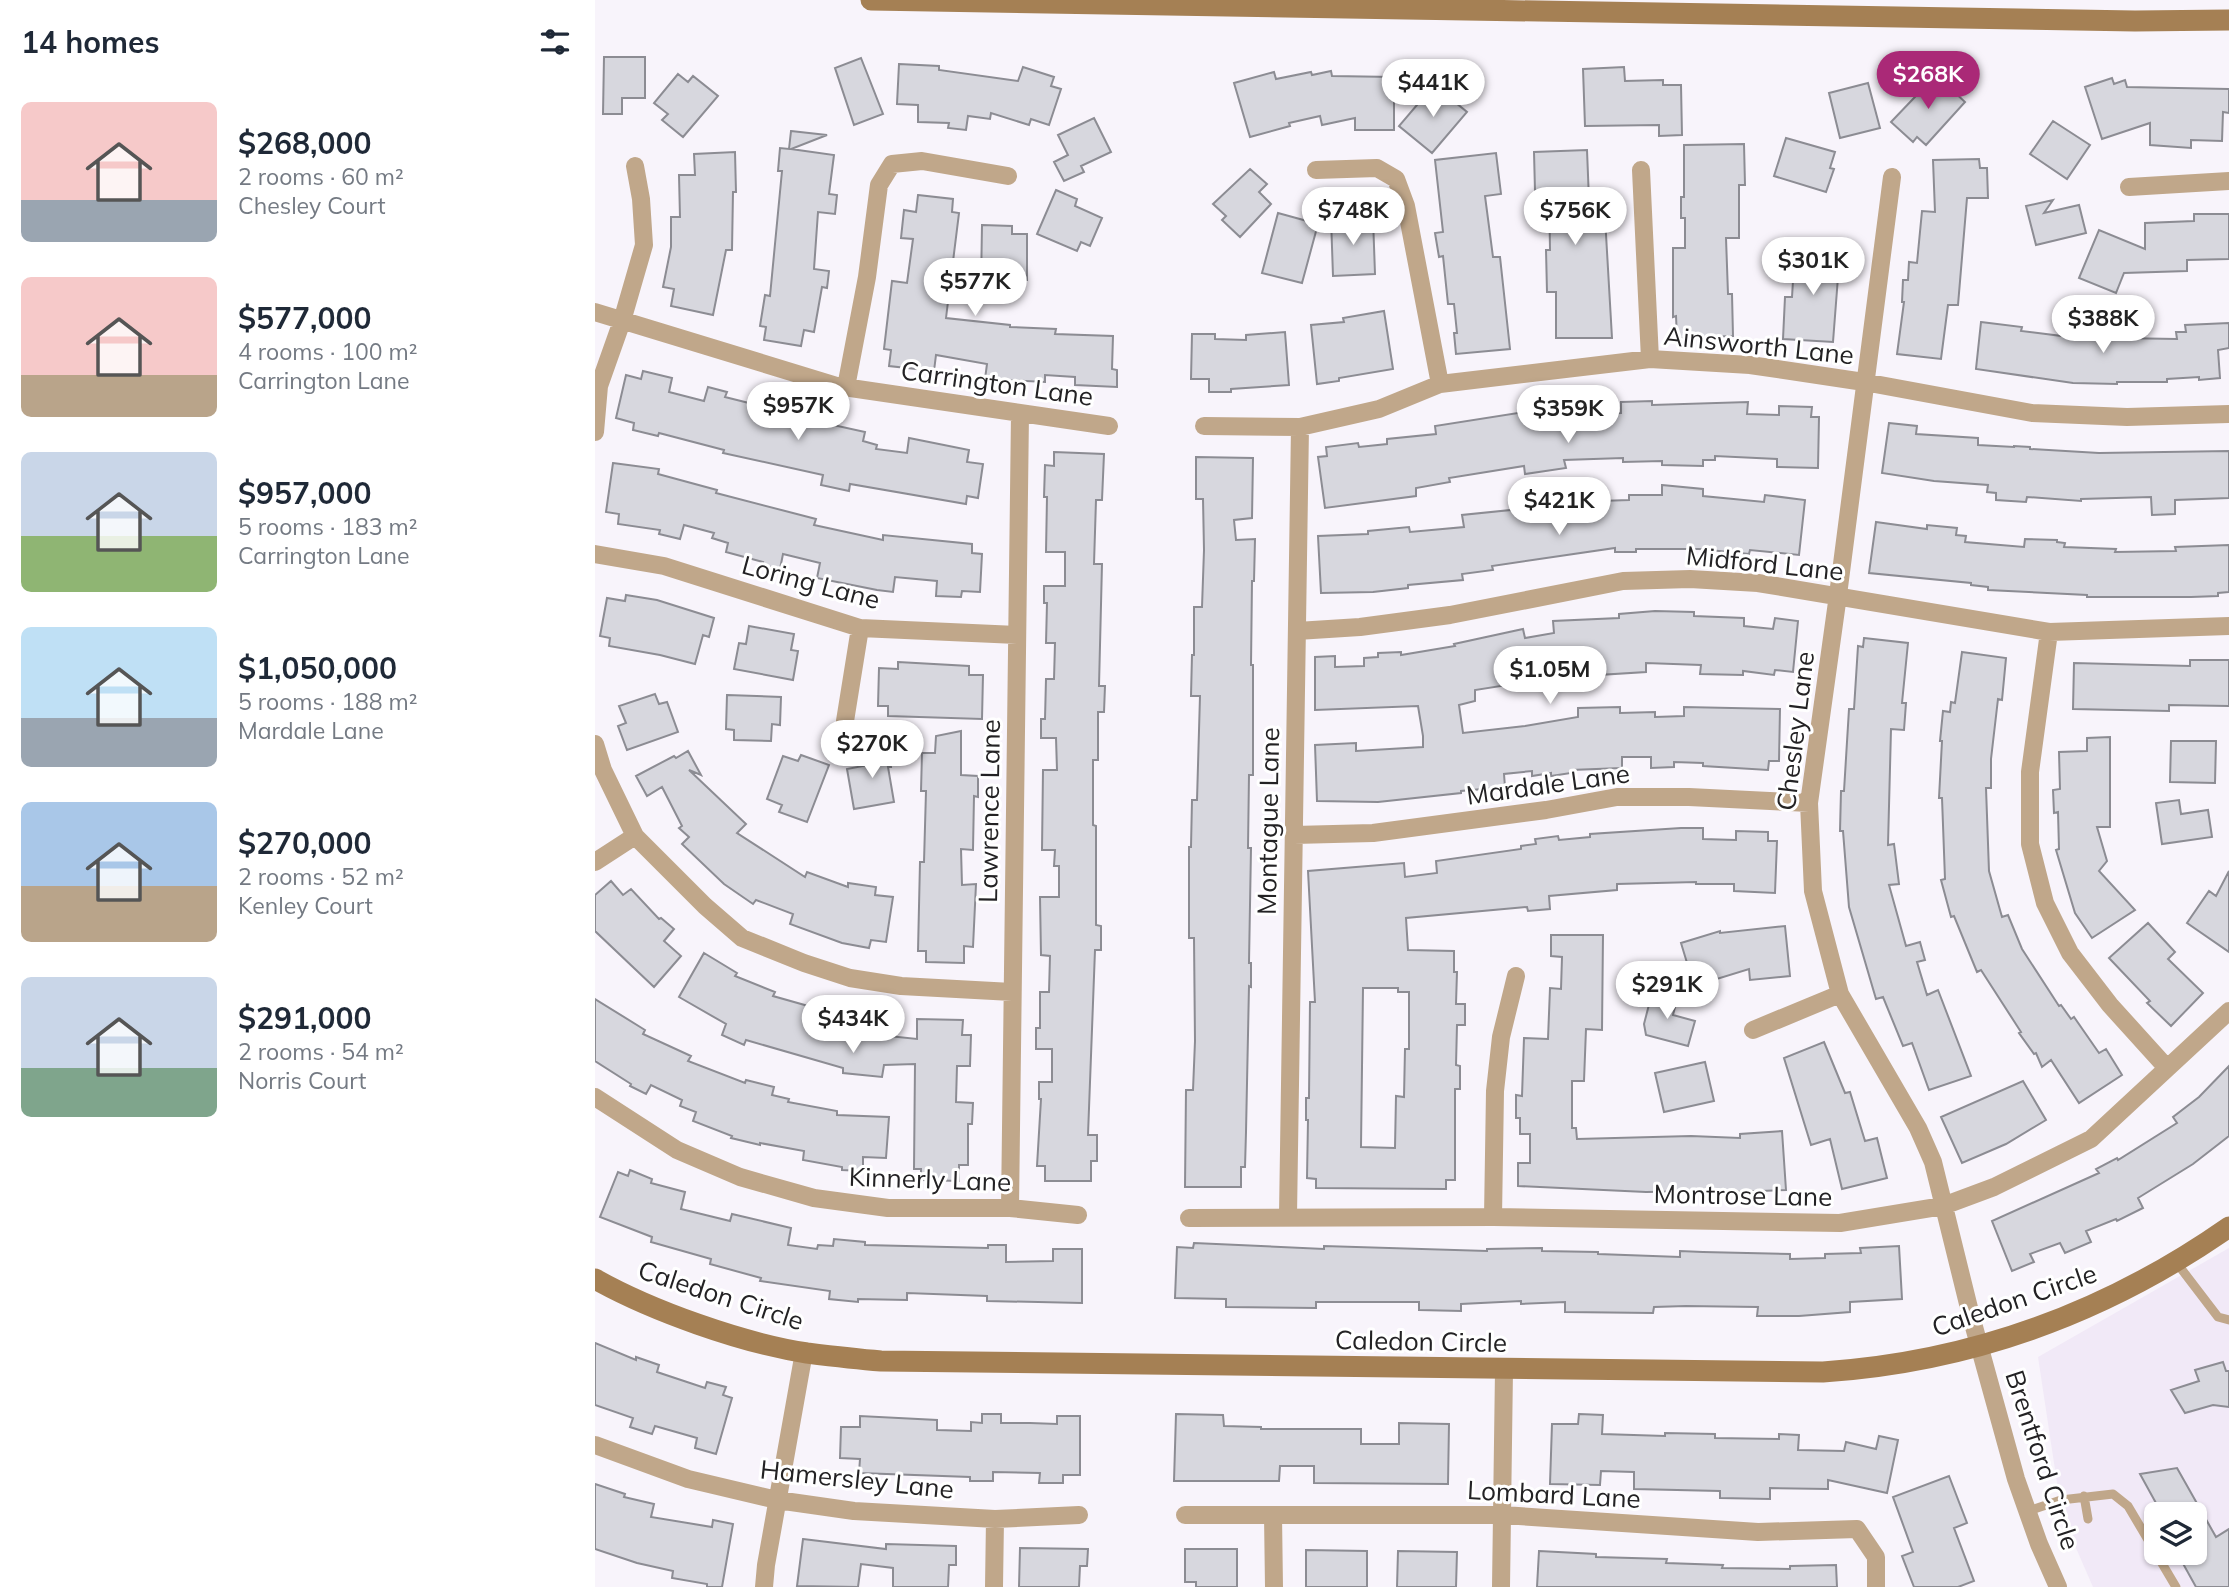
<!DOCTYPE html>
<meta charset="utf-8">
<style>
:root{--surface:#fff;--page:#f2f2f3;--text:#1f2937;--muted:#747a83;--accent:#aa2977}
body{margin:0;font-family:Mulish,sans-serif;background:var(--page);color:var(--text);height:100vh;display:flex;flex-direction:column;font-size:26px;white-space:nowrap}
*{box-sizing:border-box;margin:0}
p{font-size:23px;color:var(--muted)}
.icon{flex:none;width:38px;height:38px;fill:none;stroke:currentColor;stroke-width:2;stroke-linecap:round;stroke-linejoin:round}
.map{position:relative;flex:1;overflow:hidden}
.side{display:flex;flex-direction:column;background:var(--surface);width:595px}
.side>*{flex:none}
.buttons{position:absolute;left:1549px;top:1502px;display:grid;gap:14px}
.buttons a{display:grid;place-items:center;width:63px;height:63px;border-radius:10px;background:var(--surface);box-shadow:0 2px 5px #0004;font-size:35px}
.price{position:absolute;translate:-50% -60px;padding:0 16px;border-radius:24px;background:#fff;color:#222;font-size:23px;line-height:46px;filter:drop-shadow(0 2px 4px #0008)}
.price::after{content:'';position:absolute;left:50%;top:42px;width:21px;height:16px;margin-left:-10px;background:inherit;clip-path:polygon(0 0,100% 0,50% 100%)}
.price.on{background:var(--accent);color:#fff}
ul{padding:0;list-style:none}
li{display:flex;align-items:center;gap:21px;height:175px;padding:0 21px}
li span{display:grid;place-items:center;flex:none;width:196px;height:140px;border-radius:10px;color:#555}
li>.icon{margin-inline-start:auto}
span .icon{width:84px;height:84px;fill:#fffc;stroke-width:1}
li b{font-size:30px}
h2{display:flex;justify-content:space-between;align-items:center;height:84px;padding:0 21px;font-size:30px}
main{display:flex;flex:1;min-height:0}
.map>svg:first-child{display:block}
.built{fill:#f1e9f7;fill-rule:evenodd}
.building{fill:#d7d7de;stroke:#8c8c93;stroke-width:2;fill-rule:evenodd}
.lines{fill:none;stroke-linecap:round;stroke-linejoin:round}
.lane{stroke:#c0a78a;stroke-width:9}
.street{stroke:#c0a78a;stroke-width:18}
.secondary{stroke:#a58054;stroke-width:21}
.labels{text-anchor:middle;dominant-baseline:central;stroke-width:6;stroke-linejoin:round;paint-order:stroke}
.street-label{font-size:26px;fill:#232224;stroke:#fff}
</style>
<main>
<section class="side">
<h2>14 homes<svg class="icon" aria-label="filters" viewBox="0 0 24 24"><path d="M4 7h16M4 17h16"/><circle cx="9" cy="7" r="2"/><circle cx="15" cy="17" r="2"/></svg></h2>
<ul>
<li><span style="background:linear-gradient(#f6c9c9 70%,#9aa5b1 0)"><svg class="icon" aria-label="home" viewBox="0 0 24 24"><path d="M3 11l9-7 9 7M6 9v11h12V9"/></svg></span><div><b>$268,000</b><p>2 rooms · 60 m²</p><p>Chesley Court</p></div></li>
<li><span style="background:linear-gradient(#f6c9c9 70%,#b9a48a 0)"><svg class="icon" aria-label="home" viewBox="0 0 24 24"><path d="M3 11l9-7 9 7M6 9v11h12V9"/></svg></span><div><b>$577,000</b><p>4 rooms · 100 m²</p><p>Carrington Lane</p></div></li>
<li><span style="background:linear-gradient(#c9d6e8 60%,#8fb573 0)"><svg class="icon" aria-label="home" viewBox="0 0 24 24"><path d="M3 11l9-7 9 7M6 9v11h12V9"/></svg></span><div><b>$957,000</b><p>5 rooms · 183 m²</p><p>Carrington Lane</p></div></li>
<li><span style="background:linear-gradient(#bfe0f5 65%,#9aa5b1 0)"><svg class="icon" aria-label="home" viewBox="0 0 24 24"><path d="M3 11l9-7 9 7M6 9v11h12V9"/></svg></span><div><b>$1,050,000</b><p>5 rooms · 188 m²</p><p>Mardale Lane</p></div></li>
<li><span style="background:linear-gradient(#a9c7e8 60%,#b9a48a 0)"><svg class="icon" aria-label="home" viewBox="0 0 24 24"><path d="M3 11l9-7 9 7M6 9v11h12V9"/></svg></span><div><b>$270,000</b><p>2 rooms · 52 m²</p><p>Kenley Court</p></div></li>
<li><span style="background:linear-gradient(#c9d6e8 65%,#7fa58c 0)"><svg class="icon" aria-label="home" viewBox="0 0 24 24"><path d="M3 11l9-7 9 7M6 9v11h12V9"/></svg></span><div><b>$291,000</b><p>2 rooms · 54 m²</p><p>Norris Court</p></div></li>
</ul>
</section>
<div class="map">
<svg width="1634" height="1587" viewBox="0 0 1634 1587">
<rect width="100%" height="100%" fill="#f8f4fb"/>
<!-- built -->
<path class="built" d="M1634 1248V1587H1498L1467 1516 1443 1357ZM1561 1514H1600V1552H1561Z"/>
<!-- building -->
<path class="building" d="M9 57H50V98H27V114H8Z
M266 58 288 114 259 125 240 68Z
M304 64 344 66V70L423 81 428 67 459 77 456 86 466 89 454 125 436 119 434 125 396 113 395 119 373 116 371 130 353 128 354 123 323 122V105L302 104Z
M1029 67 1030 81 1068 80V85H1086L1087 135 1064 136V125L990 126 988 69Z
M736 71 737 76 799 77V130H760V118L727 125 725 116 694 123 695 126 655 137 639 83 679 72 681 79 716 72 717 75Z
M83 74 93 82 98 76 123 96 88 137 67 120 73 114 59 103Z
M1341 75 1370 102 1331 145 1322 137 1318 142 1296 122Z
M1517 78 1519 84 1530 80 1532 87 1634 89V113L1628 112 1627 141 1596 140V148L1555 145V123L1507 139 1490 87Z
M1273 83 1285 128 1245 138 1234 93Z
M839 85 872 112 837 153 804 126Z
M499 118 516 152 486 166 489 172 469 181 459 162 473 155 463 135Z
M1458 121 1495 145 1472 179 1435 154Z
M196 131 232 135 196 149 239 155 234 194 242 195 240 214 223 212 219 269 234 271 232 288 227 287 219 332 209 330 206 346 169 340 171 327 165 326 170 295 175 296 187 171H183L185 148 194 149Z
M1191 138 1240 152 1235 168 1239 169 1231 192 1179 176Z
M1149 144 1150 185H1144V238H1131L1133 294H1137L1138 336 1082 338 1081 316 1078 317V248H1090V218H1086V197H1089V145Z
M992 150 994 200H999V218L1010 217 1017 338H961V292H952L951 250H955L954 190 940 191 939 152Z
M140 152 141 192H138L137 250H131L118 315 76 306 79 289 68 287 76 247V217H85L84 175H100L99 154Z
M901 153 906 194 890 196 898 257H905L915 349 861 354 859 333H862L859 304H853L848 256 844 257 840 233 848 232 840 160Z
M1384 159 1385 168H1392L1393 198H1372L1363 305H1353L1346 359 1302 354 1309 302H1307L1308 280H1313L1314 262 1322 263 1327 211 1340 212 1338 160Z
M655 169 672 184 664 192 676 204 645 237 627 220 631 216 618 204Z
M461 190 482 199 480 206 507 218 495 246 486 242 482 251 442 234Z
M323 195 358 199 357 212 364 213 351 318 415 325V327L461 329 460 334 518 336 517 369 522 370V387L480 385V377L450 375V382L390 379 392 364 341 355 339 371 294 366 296 350 289 349 297 281 312 283 318 239 306 238 309 210 321 212Z
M1458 200 1449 213 1484 205 1491 233 1441 245 1431 206Z
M683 213 723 224 707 283 667 273Z
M1599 214H1634V259L1592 260V271L1529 273 1521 293 1484 278 1504 230 1550 249V223L1599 221Z
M757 217V219L778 218 780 274 738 276 736 218Z
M387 225 417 226V234H432V280H414V286H386Z
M1200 249 1245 251 1238 342 1188 339 1190 297H1197Z
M789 311 798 369 744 378V381L722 384 716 325 749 322 748 318Z
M1386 322 1427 327 1426 331 1483 338V333L1523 334V338L1582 339 1581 332H1591L1590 325 1634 323V348L1623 350 1625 378 1604 380V377L1572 379V382H1522V384L1478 383 1381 369Z
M690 332 694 385 636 389V392H614V379H596L597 334H620V339L651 340V335Z
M48 371 77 378 74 392 109 401 113 387 132 392 130 397 166 406V409L270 432 268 441 282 445 281 449 312 453 314 438 374 450 372 462 388 464 383 498 372 496 371 504 255 484 254 491 226 485 228 475 128 453 129 450 64 433 63 436 38 430 39 423 21 418 31 375 46 379Z
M1057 401V405L1153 402 1152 414 1184 415V406L1217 407 1216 417H1224L1223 468 1182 467V459L1120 456V460H1108V466L1067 465V461L1028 462V458L969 460 971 468 930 474 929 466 854 478 855 482 821 488V496L730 508 723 457 732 456 731 447 763 443 764 447 792 444V439L841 434 840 426 961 407 996 406 997 414 1026 413V402Z
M1294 423 1322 426 1321 434 1383 438V445L1419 447V446L1435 447V449L1504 453 1634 451V498L1580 500V514L1557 515 1556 497 1486 499V501L1432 497 1431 502 1401 500V493L1392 492 1393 485 1339 481 1287 473Z
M459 452 509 454 507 500H501L499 564H507L504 686H510L509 712H503V760H498V825L501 826V925L506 926V950H500L493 1135H502V1161H496V1181H450V1166H442L446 1099H444V1082H457V1049H441V1028H445V992H454L455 956 446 955 445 897H464V866H459L460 850H447L448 770H462L461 738H446V719H450L451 679H459L460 643H451L452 603H449V586H470V552H451L452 497H449L450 465 459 466Z
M601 457 658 458 657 518 639 520 641 540 660 539 659 581H657L656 665H658V775H654L653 848H656L654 963H656V987L654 986 651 1132 650 1167H646V1187H590L591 1090H598L600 1041 599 938H594V847H596L597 800H602L605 696H596L597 655H599V607H607L609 550 608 499H601Z
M18 463 64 469 63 474 122 490 121 493 221 519 219 525 288 540V535L377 544V553L387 554 385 592 367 591 366 597 341 596 342 581 300 577 298 592 282 590 222 578 225 563 188 554 185 569 167 565 168 562 131 552 133 543 117 538 119 533 89 525 85 539 64 534 65 530 23 524 24 514 11 512Z
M1067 485 1108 489V496L1169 502 1170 495 1210 500 1204 555 1155 550 1154 554 1104 549H1041V552H1020V548L897 566 898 570 867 574 868 580 813 585V588L778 592 726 593 723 536 773 534V531L814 527 815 532 869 527 867 515 964 505 963 497 1004 491 1005 501 1034 500V495H1067Z
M1281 522 1332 529V525L1362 528 1361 535 1371 536 1370 542 1429 547 1430 539 1462 540V542L1470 543 1469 547 1521 549 1520 552 1581 551 1580 547 1634 545V592L1623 593V596L1596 597H1492V595L1393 590V587L1376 585V583L1274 573Z
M31 595 62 600 119 618 114 637 108 635 100 664 65 655 14 646 15 638 5 636 12 598 30 601Z
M1060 611 1099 612V616L1149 618V626L1178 629 1180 618 1203 621 1198 672 1180 670 1179 675 1148 671V675L1105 674 1106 665 1051 663V672L1004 675 1005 678 964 682 963 677 880 690V701L864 705 868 733 930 726 983 717V708L1025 707V713L1060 712V717L1089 716V707L1185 709 1184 761H1174L1173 770 1108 766V763L1079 762V767L1056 768V757H1027V768L976 770V773L956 776V773L937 776V771L909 774 910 787 866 791V793L783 802 722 801 720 745 761 743V751L828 747V736L823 706 720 710V657L740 656V667L769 666V658L783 657V653L806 652V655L860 646 859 644 928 629 930 638 959 633 958 621 1024 618V614Z
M154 626 199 634 196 650 203 651 198 680 139 669 144 643 151 644Z
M1269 638 1313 643 1307 703H1311L1309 730 1296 729 1293 845 1299 844 1304 884 1294 885 1311 946 1325 942 1330 960 1322 962 1332 995 1343 990 1376 1076 1334 1090 1317 1043 1308 1046 1288 997 1281 999 1254 907 1248 831H1245L1246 791H1249L1254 709H1259L1263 646 1268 647Z
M1367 652 1411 658 1407 700 1403 699 1396 759V788H1391L1394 871 1407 917 1413 915 1427 949 1464 1006 1466 1005 1476 1019 1479 1017 1504 1053 1511 1049 1527 1075 1484 1103 1456 1060 1447 1067 1441 1053 1439 1054 1424 1033 1426 1032 1386 970 1382 972 1359 916 1356 917 1346 880 1350 879 1347 798H1344L1347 741H1345L1348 711 1355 712 1356 702 1360 703Z
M1595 660H1634V706L1574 705V711L1478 709 1479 663 1595 666Z
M303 662 374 666V675H388L387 719 293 716V706H283L284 668 303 669Z
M60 694 64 704 72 702 83 732 32 750 23 726 31 723 24 706Z
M132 695 186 697 185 725 177 724 176 741 139 740V730L131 729Z
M366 731V775L383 776V797L379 796 378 850 366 849 367 885 381 884 378 947 369 946V963L331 962V951H323L325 862H329L331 791H326L327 753H340L341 736Z
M1515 737V827H1502L1512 861 1504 871 1540 910 1497 938 1480 913 1461 850 1464 849 1463 812 1459 813 1458 790 1465 789 1464 752 1492 751V738Z
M1576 741H1621L1620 783 1575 782Z
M292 745 296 767H293L299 802 259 809 252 769 273 765 270 749Z
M93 751 106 775 94 770 151 824 142 833 210 877 212 872 253 887V883L281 887 280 895 298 897 291 942 276 940 274 948 247 943 195 924 198 914 161 900 158 904 129 884 87 844 94 837 84 828 87 826 67 787 52 796 41 776 79 756 81 758Z
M206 755 234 765 212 822 184 812 187 805 172 799 188 756 203 761Z
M1584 800 1586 814 1613 810 1617 837 1567 844 1561 803Z
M1086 828H1108V839L1141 840V831L1173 832V841H1182L1180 893 1139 891V884H1101V882L1022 884V890L954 896 955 909 933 911 932 907 811 918 813 950 859 951V972H862L861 1004H870V1025H862L861 1065 865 1066V1089H860V1180H851V1189L721 1188V1179L712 1178 713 1120H711V1098H714L715 1002H720L713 871 809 863 810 877 842 873 841 861 926 849V846L941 844 940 839 963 836 964 840 995 837V834ZM768 988H803V992H814V1049H810L809 1097 801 1096 800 1148 766 1147Z
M1634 871V952L1592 923 1614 891 1621 896Z
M16 881 28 895 36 889 64 919 66 918 79 929 69 941 86 956 59 987 0 931V895Z
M1553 923 1580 952 1573 959 1608 993 1576 1026 1552 1003 1555 1001 1514 958Z
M1190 926 1195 976 1155 980 1154 969 1099 986 1086 943 1125 931V933Z
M956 935H1008L1007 1030 991 1029 989 1081H977V1128H981L982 1139 1096 1136 1145 1138V1134L1187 1131 1191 1190 1113 1193V1191L1051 1192 923 1186V1163H935V1134H925V1118H921V1095L927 1096 929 1038 953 1039 955 988 966 989 967 957 956 956Z
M109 953 142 973 140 976 180 992 178 996 245 1015 275 1018 274 1034 322 1039V1019L368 1020 367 1035H376L375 1066H362L361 1102 378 1103 377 1124H373V1165H364V1181L326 1180V1169H319L320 1064 289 1065 287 1077 248 1073V1068L151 1040 149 1045 127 1035 131 1024 84 997Z
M1057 993 1082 999 1078 1015 1100 1021 1093 1046 1051 1035 1049 1024Z
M0 999 50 1030 48 1034 96 1056 93 1061 150 1083 151 1080 179 1087 177 1095 194 1099 193 1102 242 1111V1115L294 1117 291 1158 268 1157V1171L247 1170V1167L208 1160 209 1151 165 1143V1145L136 1138 137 1136 98 1121 101 1112 85 1106 87 1100 56 1085 51 1094 35 1086 36 1084 0 1061Z
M1229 1042 1250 1093 1255 1092 1270 1141 1282 1138 1292 1178 1247 1189 1235 1139 1216 1145 1189 1058Z
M1110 1062 1119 1101 1069 1112 1060 1073Z
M1634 1066V1136L1598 1164 1543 1198 1548 1208 1522 1221 1521 1219 1491 1231 1496 1242 1470 1253 1465 1243 1435 1254 1439 1262 1417 1271 1397 1221 1504 1173 1501 1169 1522 1158 1523 1160 1582 1123 1578 1117 1604 1097Z
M1428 1081 1451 1120 1411 1144 1367 1163 1346 1117Z
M35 1170 57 1179 56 1183 90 1192 86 1209 135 1221 137 1214 196 1228 193 1245 222 1249 223 1245 238 1246 239 1239 270 1242V1245L393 1248V1245H411V1262L458 1261V1249H487V1303L392 1301V1296L312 1293V1300L263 1299V1302L234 1299 235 1291 165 1281 166 1278 115 1264 116 1259 56 1242 57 1237 5 1217 23 1172 33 1176Z
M599 1243 729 1249V1246L892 1251V1249L947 1248V1251L1003 1252V1254L1085 1257V1251L1108 1252 1195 1254V1259L1230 1258V1254L1266 1253 1265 1248 1304 1246 1307 1299 1255 1302V1312L1204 1316H1162L1163 1307 1091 1306 1059 1307 1058 1313 970 1312V1302L926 1304V1301L866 1304V1311L824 1310V1302H721V1308L631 1307V1299L580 1298 582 1247 598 1248Z
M0 1343 41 1360V1357L64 1365 62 1372 110 1388 112 1382 131 1387 128 1395 137 1398 121 1454 100 1448 102 1438 60 1426 57 1434 35 1427 38 1418 0 1405Z
M1628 1362 1631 1371H1634V1407L1618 1405 1590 1413 1576 1390 1604 1381 1600 1370Z
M387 1414H406V1423H435L462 1424V1416H485V1475H468V1483H444L445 1473 398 1472V1481H375V1477L264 1473 265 1459 245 1458 246 1427H265V1416L342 1420V1430L376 1431V1422L387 1423Z
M581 1414 628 1415 629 1426 666 1427V1429H766V1444H804V1423L854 1424 853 1484 719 1483V1466H685L684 1481H579Z
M984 1414 1008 1415 1007 1434 1070 1436V1433L1120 1434V1438L1184 1439V1434L1204 1435 1203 1450 1249 1451 1251 1442 1281 1449 1284 1436 1303 1440 1292 1493 1233 1480V1489L1175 1488V1499L1125 1498V1491L1039 1489V1472L1006 1471 1005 1485 955 1484 957 1424H983Z
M1582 1468 1621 1537 1634 1529V1587H1601L1586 1560 1592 1557 1589 1552H1600V1514H1567L1545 1474Z
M1354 1476 1372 1523 1359 1528 1379 1581 1363 1587H1319L1307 1556 1318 1552 1298 1497Z
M0 1484 30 1494 29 1497 59 1504 56 1517 117 1527 118 1520 138 1524 127 1587H112V1584L77 1578 78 1571 42 1563 0 1549Z
M208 1539 291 1549V1544L361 1546V1565H354L353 1587H298V1568L266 1564 263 1587 202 1586Z
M425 1548 493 1549 492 1566H485L484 1587H424Z
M590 1549H642V1587H601V1582H590Z
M711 1550 772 1551V1587H711Z
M803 1551 862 1552 861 1587H802Z
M944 1551 1001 1554V1557L1072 1559 1071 1563 1128 1565 1127 1568 1195 1569V1566L1241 1565 1242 1587H942Z"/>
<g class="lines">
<!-- lane -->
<path class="lane" d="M1581 1262 1623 1317 1634 1320
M1489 1496 1493 1519
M1433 1511 1466 1500 1518 1494 1533 1506 1581 1587"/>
<!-- street -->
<path class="street" d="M721 170 782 168 801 179 811 206 845 384
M1046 170 1055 359
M1297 177 1243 595 1214 803 1218 891 1245 994 1323 1128 1338 1162 1376 1316 1421 1479 1444 1544 1463 1587
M1534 187 1634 181
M0 312 242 386 514 426
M251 387 272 277 284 185 297 164 327 161 413 176
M609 426 705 427 784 409 845 384 1055 359 1155 365 1269 382 1437 413 1532 417 1634 414
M0 432 4 386 27 321 49 245 46 199 40 166
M0 554 69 566 265 628 422 635
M702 631 765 627 855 615 1028 581 1095 579 1163 583 1454 632 1634 626
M1454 632 1435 772V844L1450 903 1475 953 1515 1005 1572 1068
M250 721 265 628
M0 744 8 770 40 836 110 906 147 938 209 963 255 978 306 986 417 992
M699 835 778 833 951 810 1022 797H1094L1214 803
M0 862 40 836
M1158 1030 1245 994
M0 1097 82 1150 145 1177 219 1198 293 1208H415L483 1215
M415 1208 425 414
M693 1216 705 427
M898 1217 900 1091 906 1037 921 976
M594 1218 898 1217 1245 1223 1348 1206 1399 1187 1496 1139 1634 1011
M0 1445 93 1479 182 1500 259 1511 400 1519 484 1515
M590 1515H908L1163 1532 1262 1529 1281 1557V1587
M678 1515 679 1587
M169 1587 171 1565 209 1352
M399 1587 400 1519
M906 1587 909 1370"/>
<!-- secondary -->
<path class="secondary" d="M276 0 1540 21 1634 20
M0 1279C57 1311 147 1343 212 1353 236 1356 261 1359 286 1361L1228 1372C1378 1362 1511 1313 1634 1227"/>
</g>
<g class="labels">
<!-- street labels -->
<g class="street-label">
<text transform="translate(1164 345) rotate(6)">Ainsworth Lane</text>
<text transform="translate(402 383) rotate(8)">Carrington Lane</text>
<text transform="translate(1170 563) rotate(6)">Midford Lane</text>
<text transform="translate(216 582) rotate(15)">Loring Lane</text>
<text transform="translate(1200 731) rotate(-83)">Chesley Lane</text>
<text transform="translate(953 784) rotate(-8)">Mardale Lane</text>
<text transform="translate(394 811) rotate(-89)">Lawrence Lane</text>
<text transform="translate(673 821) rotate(-89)">Montague Lane</text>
<text transform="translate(335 1179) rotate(2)">Kinnerly Lane</text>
<text transform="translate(1148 1195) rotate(1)">Montrose Lane</text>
<text transform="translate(126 1295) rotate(18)">Caledon Circle</text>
<text transform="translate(1419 1300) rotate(-19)">Caledon Circle</text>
<text transform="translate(826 1341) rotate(1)">Caledon Circle</text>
<text transform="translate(1448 1460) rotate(72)">Brentford Circle</text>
<text transform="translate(262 1479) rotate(6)">Hamersley Lane</text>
<text transform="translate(959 1494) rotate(3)">Lombard Lane</text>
</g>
</g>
</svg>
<div class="buttons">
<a><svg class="icon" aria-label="layers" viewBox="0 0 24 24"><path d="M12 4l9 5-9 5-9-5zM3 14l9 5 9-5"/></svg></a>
</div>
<b class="price on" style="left:1333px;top:111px">$268K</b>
<b class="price" style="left:838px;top:119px">$441K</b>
<b class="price" style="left:758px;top:247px">$748K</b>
<b class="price" style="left:980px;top:247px">$756K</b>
<b class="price" style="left:1218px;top:297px">$301K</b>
<b class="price" style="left:380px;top:318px">$577K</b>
<b class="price" style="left:1508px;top:355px">$388K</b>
<b class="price" style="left:203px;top:442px">$957K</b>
<b class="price" style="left:973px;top:445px">$359K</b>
<b class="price" style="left:964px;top:537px">$421K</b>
<b class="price" style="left:955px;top:706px">$1.05M</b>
<b class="price" style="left:277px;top:780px">$270K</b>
<b class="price" style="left:1072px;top:1021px">$291K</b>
<b class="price" style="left:258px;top:1055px">$434K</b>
</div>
</main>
